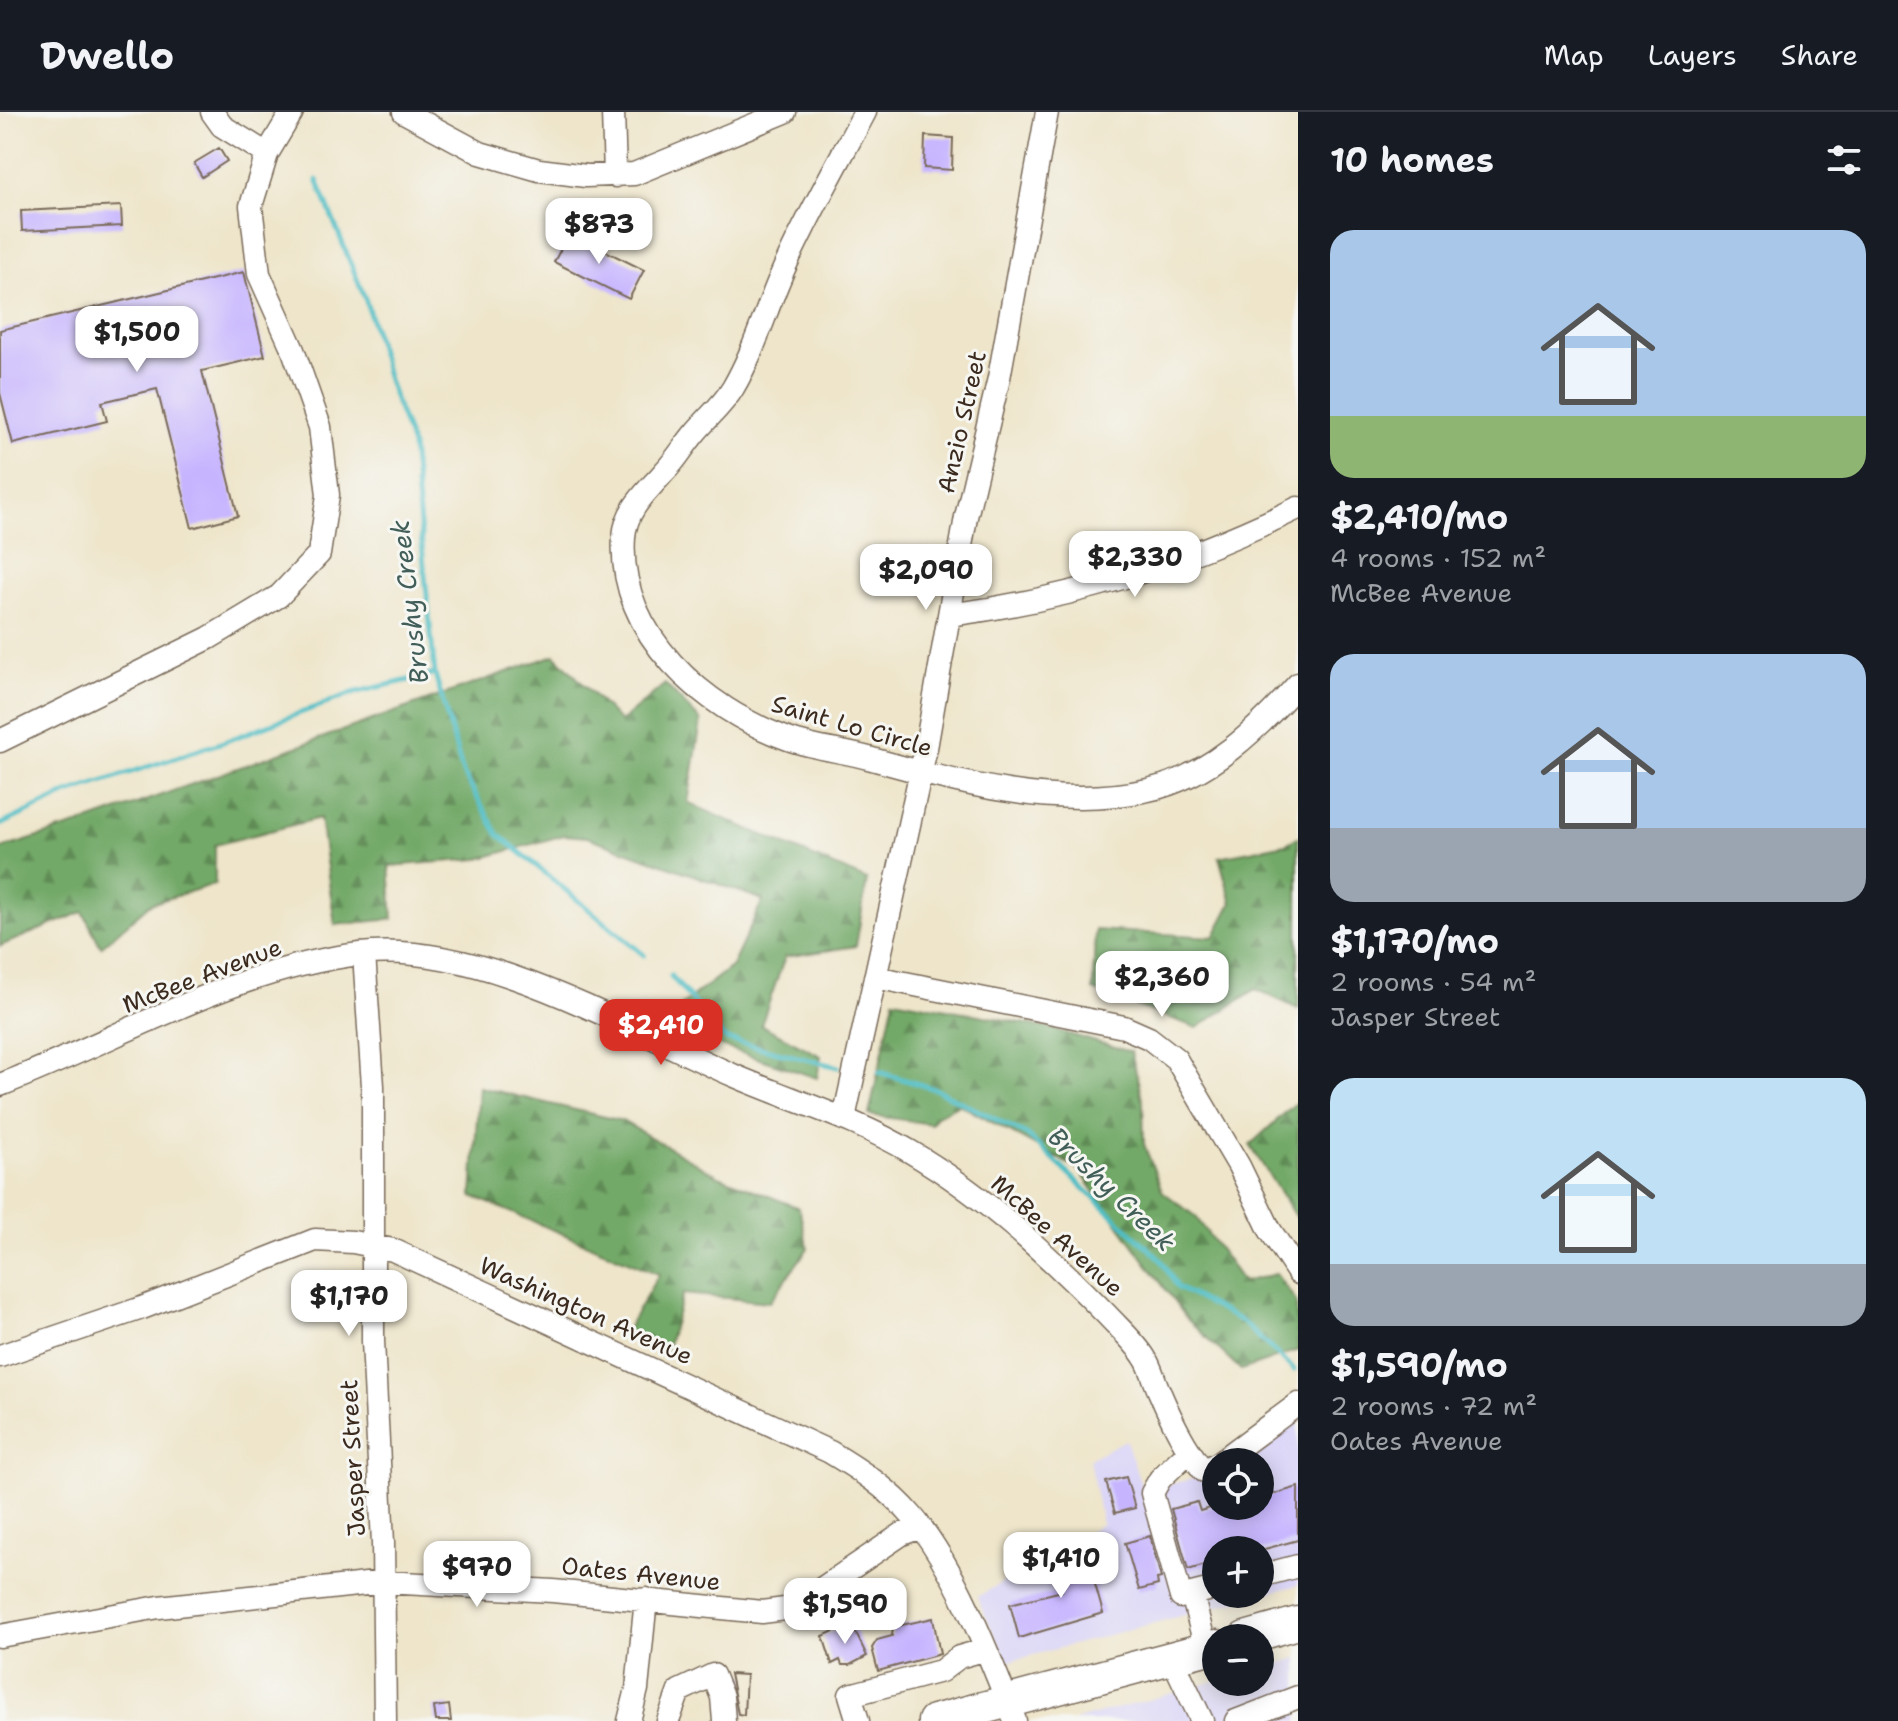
<!DOCTYPE html>
<meta charset="utf-8">
<style>
:root{--surface:#171b24;--page:#20242c;--text:#f1f3f6;--muted:#9ea1a6;--line:#363941;--accent:#d93025}
body{margin:0;font-family:"Shantell Sans",sans-serif;background:var(--page);color:var(--text);height:100vh;display:flex;flex-direction:column;font-size:30px;white-space:nowrap}
*{box-sizing:border-box;margin:0}
p{font-size:26px;color:var(--muted)}
.icon{flex:none;width:44px;height:44px;fill:none;stroke:currentColor;stroke-width:2;stroke-linecap:round;stroke-linejoin:round}
.map{position:relative;flex:1;overflow:hidden}
.sheet{display:flex;flex-direction:column;background:var(--surface);width:600px}
.sheet>*{flex:none}
.tools{position:absolute;left:1202px;top:1336px;display:grid;gap:16px}
.tools a{display:grid;place-items:center;width:72px;height:72px;border-radius:50%;background:var(--surface);box-shadow:0 4px 20px #0003;font-size:40px}
.price{position:absolute;translate:-50% -68px;padding:0 18px;border-radius:16px;background:#fff;color:#222;font-size:26px;line-height:52px;filter:drop-shadow(0 2px 4px #0008)}
.price::after{content:'';position:absolute;left:50%;top:48px;width:24px;height:18px;margin-left:-12px;background:inherit;clip-path:polygon(0 0,100% 0,50% 100%)}
.price.on{background:var(--accent);color:#fff}
ul{padding:0;list-style:none}
li{display:grid;align-content:center;gap:16px;height:424px;padding:0 32px}
li span{display:grid;place-items:center;height:248px;border-radius:24px;color:#555}
li>.icon{margin-inline-start:auto}
span .icon{width:144px;height:144px;fill:#fffc;stroke-width:1}
li b{font-size:34px}
h2{display:flex;justify-content:space-between;align-items:center;height:96px;padding:0 32px;font-size:34px}
header{display:flex;align-items:center;gap:48px;box-sizing:border-box;height:112px;padding:0 40px;background:var(--surface);border-bottom:2px solid var(--line)}
header strong{font-size:38px}
nav{display:flex;gap:44px;margin-inline-start:auto;font-size:28px}
main{display:flex;flex:1;min-height:0}
.map>svg:first-child{display:block}
.built{fill:#dbd6f7;fill-rule:evenodd}
.forest{fill:url(#forest-firs);stroke:#566a42;stroke-width:2}
.lines{fill:none;stroke-linecap:round;stroke-linejoin:round}
.stream{stroke:#50bec5;stroke-width:5}
.building{fill:#c6b4ff}
.minor-casing{stroke:#7a6b5a;stroke-width:25}
.highway-casing{stroke:#7a6b5a;stroke-width:35}
.minor{stroke:#fff;stroke-width:22}
.highway{stroke:#fff;stroke-width:32}
.labels{text-anchor:middle;dominant-baseline:central;stroke-width:6;stroke-linejoin:round;paint-order:stroke}
.street-label{font-size:24px;fill:#3b2a1e;stroke:#f6f6f2}
.water-label{font-size:26px;font-style:italic;fill:#425e58;stroke:#f6f6f2}
</style>
<header>
<strong>Dwello</strong>
<nav><a>Map</a><a>Layers</a><a>Share</a></nav>
</header>
<main>
<div class="map">
<svg width="1298" height="1609" viewBox="0 0 1298 1609">
<defs>
<pattern id="forest-firs" width="22" height="20" patternUnits="userSpaceOnUse" patternTransform="scale(2)"><rect width="22" height="20" fill="#72a967"/><path d="M5 1l3.5 6h-7zM16 11l3.5 6h-7z" fill="#5f8a54"/></pattern>
</defs>
<rect width="100%" height="100%" fill="#f6f6f2"/>
<filter id="ink" filterUnits="userSpaceOnUse"><feTurbulence type="fractalNoise" baseFrequency=".0125" numOctaves="2"/><feDisplacementMap in="SourceGraphic" scale="16" xChannelSelector="R" yChannelSelector="G"/><feConvolveMatrix kernelMatrix="1 2 1 2 8 2 1 2 1" color-interpolation-filters="sRGB"/></filter>
<filter id="wash" filterUnits="userSpaceOnUse"><feTurbulence type="fractalNoise" baseFrequency=".006" numOctaves="4" result="noise"/><feDisplacementMap in="SourceGraphic" scale="32" xChannelSelector="R" yChannelSelector="G"/><feGaussianBlur stdDeviation="1.8" result="paint"/><feColorMatrix in="noise" values="0 0 0 0 0 0 0 0 0 0 0 0 0 0 0 0 0 1.4 0 .05"/><feComposite in="paint" operator="in"/></filter>
<g filter="url(#wash)">
<rect width="100%" height="100%" fill="#eee5ca"/>
<!-- built -->
<path class="built" d="M1298 1301V1473L1007 1550 977 1485 1102 1412 1089 1347 1126 1328 1143 1379 1216 1361V1394H1260V1350H1233ZM1216 1438H1260V1482H1216Z
M1298 1546V1609H1073L1216 1569 1260 1570V1557Z"/>
<!-- forest -->
<path class="forest" d="M555 543 620 610 665 572 701 609 688 691 867 768 856 834 785 845 761 913 821 944 817 966 706 929 681 894 732 854 763 788 587 725 564 723 479 747 389 754 393 807 335 813 320 706 215 733V772L150 792 101 835 83 800 0 834V737L80 712Z
M1298 725V897L1256 877 1197 916 1093 878 1095 818 1214 825 1232 791 1219 745 1286 732Z
M894 887 1048 916 1131 940 1143 990 1144 1032 1162 1079 1196 1105 1243 1170 1276 1162 1296 1189 1298 1238 1241 1258 1188 1208 1078 1057 959 992 936 1004 931 1012 869 1003Z
M479 975 622 1009 719 1064 799 1096 808 1136 770 1190 683 1182 665 1242 625 1220 659 1162 472 1084Z
M1298 989V1109L1250 1033Z"/>
<g class="lines">
<!-- stream -->
<path class="stream" d="M317 68 366 189 389 271 412 334 435 562 463 661 498 722 644 843
M0 713 68 681 226 629 353 581 435 562
M671 864 725 927 838 955
M879 960 935 977 1027 1023 1161 1148 1178 1176 1241 1209 1294 1258"/>
</g>
<g id="blocks">
<!-- building -->
<path class="building" d="M925 24 953 26 952 58 924 56Z
M219 36 227 49 202 65 194 51Z
M121 94 122 114 22 119 21 99Z
M569 121 644 158 629 187 554 150Z
M244 160 265 244 202 259 238 404 192 416 157 277 102 290 107 309 13 332 0 281V218Z
M1126 1365 1135 1396 1115 1401 1106 1370Z
M1298 1375V1428L1261 1438H1216V1450L1188 1458 1171 1397 1197 1390 1200 1399 1217 1394H1260V1386Z
M1150 1424 1161 1466 1157 1467 1158 1473 1139 1478 1125 1431Z
M1086 1440 1103 1501 1019 1526 1010 1492 1062 1479 1054 1449Z
M933 1506 940 1542 878 1559 872 1536 877 1528 892 1524 893 1515Z
M851 1511 867 1544 850 1553H842L840 1548 832 1552 823 1524Z
M730 1562 746 1563 744 1603 738 1602Z
M449 1593 451 1609H436L434 1595Z"/>
</g>
</g>
<g filter="url(#ink)">
<use href="#blocks" fill-opacity="0" stroke="#7a6b5a" stroke-width="2"/>
<g class="lines">
<defs>
<path id="minor" d="M212 0 222 14 267 42
M404 0 480 41 539 58 586 64 634 62 785 0
M613 0 615 64
M865 0C839 49 811 98 788 148 768 189 756 237 733 276 723 293 706 307 694 322 684 334 676 348 665 359 648 379 626 396 624 425 617 522 704 597 788 627 815 637 845 639 872 647 959 671 1057 698 1148 678 1209 665 1258 617 1298 572
M949 503C1077 486 1182 452 1298 396
M0 629 209 526 279 484 319 442 328 383 320 315 293 238 259 162 251 94 267 42 292 0
M364 842 373 974V1229L383 1431 385 1609
M875 865 1124 915 1149 926 1176 947 1239 1054 1270 1118 1298 1161
M0 973C118 928 233 857 360 842 483 828 626 917 735 964 793 989 856 1007 911 1040 984 1083 1048 1143 1107 1203 1119 1216 1136 1231 1145 1246 1151 1255 1154 1268 1159 1279 1171 1307 1184 1335 1204 1359L1216 1352
M844 1006 926 636 966 405 999 266 1047 0
M0 1244 142 1196 315 1128 353 1130 393 1138 830 1340C860 1358 889 1377 912 1404 955 1454 991 1548 1015 1609
M1188 1340 1160 1367 1152 1381 1181 1485 1192 1482
M1220 1350 1298 1292
M1260 1464 1298 1454
M0 1524 159 1495 384 1470 553 1479 762 1500 793 1496 902 1422 921 1415
M1206 1537 1192 1482 1216 1476
M1172 1546 1202 1609
M629 1609 637 1577 646 1487
M668 1609 679 1579 713 1563 722 1585 724 1609
M858 1609 850 1583 941 1559 959 1545 984 1538
M1236 1609 1298 1585"/>
<path id="highway" d="M1245 1526 1298 1511
M934 1609 1216 1534"/>
</defs>
<!-- minor casing -->
<use href="#minor" class="minor-casing"/>
<!-- highway casing -->
<use href="#highway" class="highway-casing"/>
<!-- minor -->
<use href="#minor" class="minor"/>
<!-- highway -->
<use href="#highway" class="highway"/>
</g>
</g>
<g class="labels">
<!-- street labels -->
<g class="street-label">
<text transform="translate(962 310) rotate(-77)">Anzio Street</text>
<text transform="translate(852 614) rotate(16)">Saint Lo Circle</text>
<text transform="translate(202 864) rotate(-21)">McBee Avenue</text>
<text transform="translate(1057 1124) rotate(42)">McBee Avenue</text>
<text transform="translate(586 1199) rotate(24)">Washington Avenue</text>
<text transform="translate(353 1346) rotate(-93)">Jasper Street</text>
<text transform="translate(641 1462) rotate(6)">Oates Avenue</text>
</g>
<!-- water labels -->
<g class="water-label">
<text transform="translate(409 490) rotate(-97)">Brushy Creek</text>
<text transform="translate(1112 1077) rotate(44)">Brushy Creek</text>
</g>
</g>
</svg>
<div class="tools">
<a><svg class="icon" aria-label="locate" viewBox="0 0 24 24"><circle cx="12" cy="12" r="6"/><path d="M12 2v4M12 18v4M2 12h4M18 12h4"/></svg></a>
<a>+</a>
<a>−</a>
</div>
<b class="price" style="left:599px;top:154px">$873</b>
<b class="price" style="left:137px;top:262px">$1,500</b>
<b class="price" style="left:1135px;top:487px">$2,330</b>
<b class="price" style="left:926px;top:500px">$2,090</b>
<b class="price" style="left:1162px;top:907px">$2,360</b>
<b class="price on" style="left:661px;top:955px">$2,410</b>
<b class="price" style="left:349px;top:1226px">$1,170</b>
<b class="price" style="left:1061px;top:1488px">$1,410</b>
<b class="price" style="left:477px;top:1497px">$970</b>
<b class="price" style="left:845px;top:1534px">$1,590</b>
</div>
<section class="sheet">
<h2>10 homes<svg class="icon" aria-label="filters" viewBox="0 0 24 24"><path d="M4 7h16M4 17h16"/><circle cx="9" cy="7" r="2"/><circle cx="15" cy="17" r="2"/></svg></h2>
<ul>
<li><span style="background:linear-gradient(#a9c7e8 75%,#8fb573 0)"><svg class="icon" aria-label="home" viewBox="0 0 24 24"><path d="M3 11l9-7 9 7M6 9v11h12V9"/></svg></span><div><b>$2,410/mo</b><p>4 rooms · 152 m²</p><p>McBee Avenue</p></div></li>
<li><span style="background:linear-gradient(#a9c7e8 70%,#9aa5b1 0)"><svg class="icon" aria-label="home" viewBox="0 0 24 24"><path d="M3 11l9-7 9 7M6 9v11h12V9"/></svg></span><div><b>$1,170/mo</b><p>2 rooms · 54 m²</p><p>Jasper Street</p></div></li>
<li><span style="background:linear-gradient(#bfe0f5 75%,#9aa5b1 0)"><svg class="icon" aria-label="home" viewBox="0 0 24 24"><path d="M3 11l9-7 9 7M6 9v11h12V9"/></svg></span><div><b>$1,590/mo</b><p>2 rooms · 72 m²</p><p>Oates Avenue</p></div></li>
</ul>
</section>
</main>
